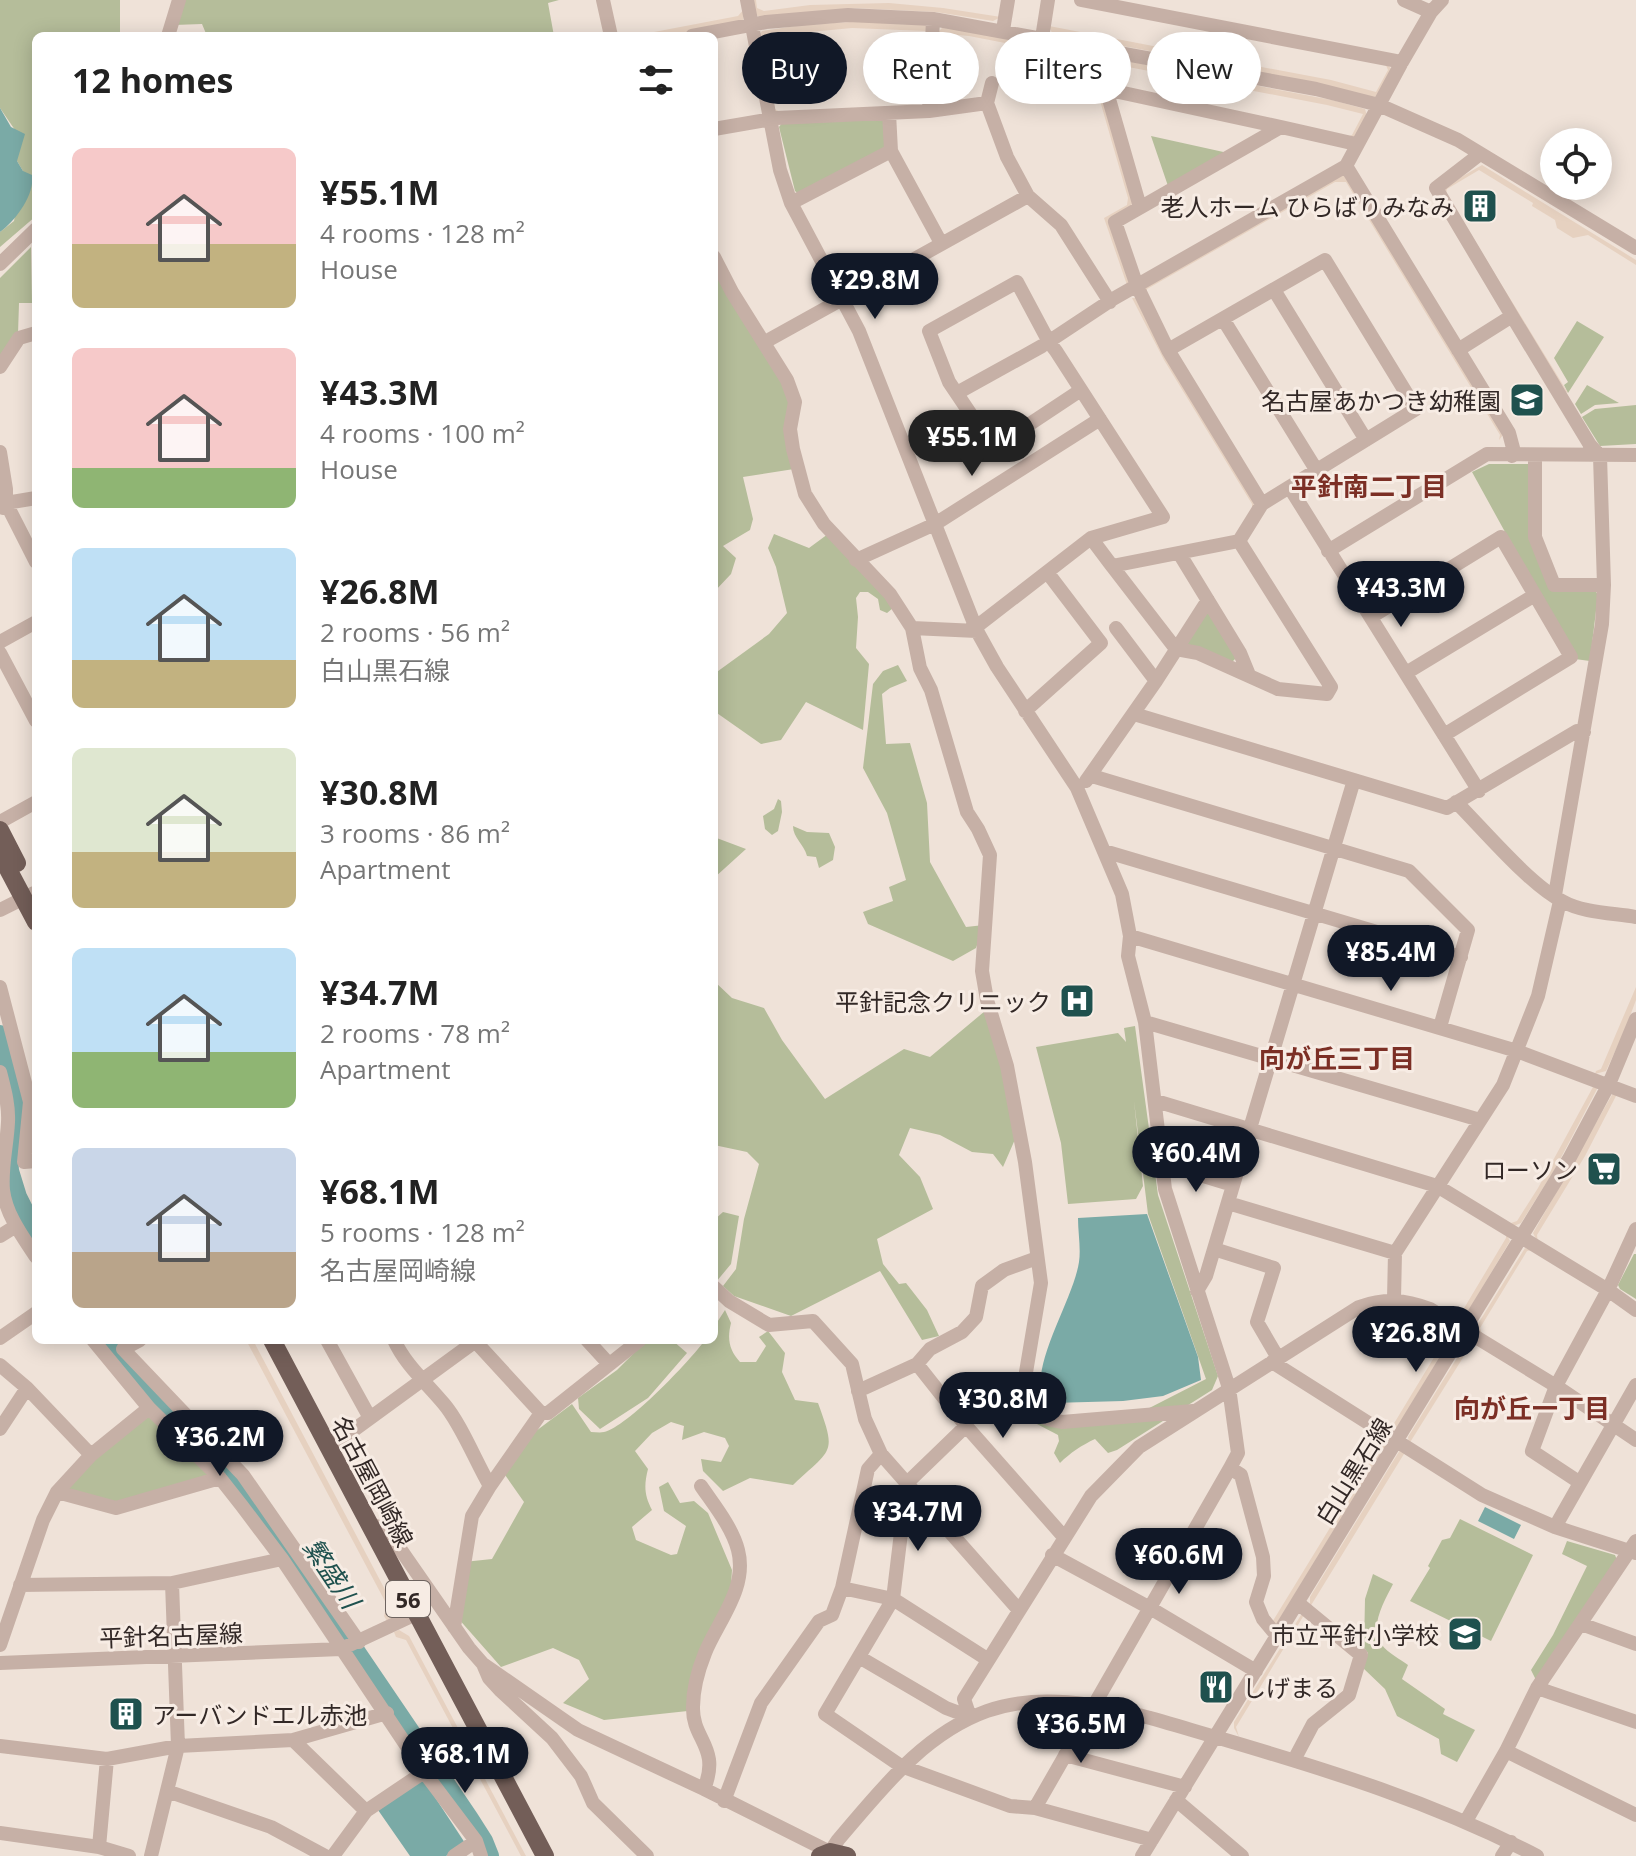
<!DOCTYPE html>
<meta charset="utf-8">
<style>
:root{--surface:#fff;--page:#f6f6f6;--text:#222;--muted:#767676;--accent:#111827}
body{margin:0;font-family:"Open Sans","Noto Sans JP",sans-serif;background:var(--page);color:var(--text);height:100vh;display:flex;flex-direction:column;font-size:30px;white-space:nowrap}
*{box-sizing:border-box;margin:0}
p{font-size:26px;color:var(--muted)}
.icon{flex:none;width:44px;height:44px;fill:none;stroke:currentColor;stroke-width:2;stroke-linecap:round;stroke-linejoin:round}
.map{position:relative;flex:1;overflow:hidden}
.drawer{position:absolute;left:32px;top:32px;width:686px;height:1312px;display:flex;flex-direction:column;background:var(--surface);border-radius:12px;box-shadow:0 4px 20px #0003}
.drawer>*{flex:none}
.guide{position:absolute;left:742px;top:32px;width:760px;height:72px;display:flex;gap:16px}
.buttons{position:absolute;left:1540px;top:128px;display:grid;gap:16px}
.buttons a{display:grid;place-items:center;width:72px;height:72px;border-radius:50%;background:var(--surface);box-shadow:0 4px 20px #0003;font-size:40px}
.price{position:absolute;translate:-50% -68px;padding:0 18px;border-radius:28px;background:var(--accent);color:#fff;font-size:26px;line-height:52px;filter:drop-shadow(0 2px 4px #0008)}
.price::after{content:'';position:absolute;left:50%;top:48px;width:24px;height:18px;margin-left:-12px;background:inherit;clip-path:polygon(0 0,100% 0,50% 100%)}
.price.current{background:#222;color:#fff}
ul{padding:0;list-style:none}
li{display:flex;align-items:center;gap:24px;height:200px;padding:0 40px}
li span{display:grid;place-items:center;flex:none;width:224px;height:160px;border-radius:12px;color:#555}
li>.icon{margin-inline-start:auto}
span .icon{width:96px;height:96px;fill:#fffc;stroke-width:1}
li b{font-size:34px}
h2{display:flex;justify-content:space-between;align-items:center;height:96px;padding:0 40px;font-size:34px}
.chip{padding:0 28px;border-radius:36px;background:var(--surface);box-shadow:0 4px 20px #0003;font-size:28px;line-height:72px}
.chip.current{background:var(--accent);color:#fff}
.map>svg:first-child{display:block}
.green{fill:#b5bd9a}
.plaza{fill:#e6d1c0}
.water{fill:#7aaaa6}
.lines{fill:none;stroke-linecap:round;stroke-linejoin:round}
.river{stroke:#7aaaa6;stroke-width:20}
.minor{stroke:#c6b0a6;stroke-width:14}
.major{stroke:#735e58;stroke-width:18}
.labels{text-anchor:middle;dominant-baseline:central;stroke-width:6;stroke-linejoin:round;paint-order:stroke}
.shield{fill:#f7ece4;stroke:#6d635f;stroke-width:2}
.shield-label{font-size:22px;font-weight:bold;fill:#322826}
.poi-label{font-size:24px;fill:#322826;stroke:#f7ece4;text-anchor:end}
.street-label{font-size:24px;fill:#322826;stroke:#f7ece4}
.neighbourhood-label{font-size:26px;font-weight:bold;fill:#7c2f25;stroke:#f7ece4}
.water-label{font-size:26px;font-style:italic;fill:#1f514e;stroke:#f7ece4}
</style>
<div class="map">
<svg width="1636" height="1856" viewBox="0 0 1636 1856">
<rect width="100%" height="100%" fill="#efe2d8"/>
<!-- green -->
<path class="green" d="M0 0H120V36H36V216L0 247V232L14 221 23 171 17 161 15 130 0 108Z
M181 0H559L548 3 554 36H207L202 24 174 25Z
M881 117 885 121 887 146 800 195 795 191 779 127 782 123Z
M1151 136 1228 153 1168 186Z
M31 247 32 303H19L18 334 0 362V278Z
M714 266 782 380 790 402 794 469 743 477 753 519 750 530 723 546 736 558 731 574 714 592Z
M1577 321 1604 337 1568 393 1564 385 1568 382 1554 358Z
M1587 385 1619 403 1595 405 1581 414 1575 404Z
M1636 405V444L1600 446 1582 417 1595 409Z
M1489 464H1529L1533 540 1552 588 1593 589 1598 594 1590 661 1575 659 1472 472Z
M774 534 809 548 828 534 869 576 893 608 887 613 880 610 878 599 868 592H860L856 598 858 617 856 648 869 664 863 730 806 702 781 740 761 744 714 711V674L769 634 787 613 776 567 768 548Z
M1203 612H1212L1239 655 1232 662 1189 647 1185 639Z
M898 665 907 681 890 688 882 694 886 744 910 743 927 803 930 862 966 927 984 925 976 948 953 961 868 924 863 912 893 901 889 887 906 880 887 813 863 768 873 684 883 671Z
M778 799 781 801 782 812 778 831 772 835 765 829 763 816 774 809Z
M793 826 807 832 829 833 835 847 833 860 819 868 816 857 807 856C804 844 793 838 793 826Z
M714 837 746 849 714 878Z
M714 981 732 998 764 1008 782 1040 825 1099 904 1049 930 1057 985 1011 1004 1071 1016 1137 1003 1167 993 1154 972 1152 940 1135 910 1128 899 1155 920 1177 933 1209 877 1239 883 1264 899 1284 906 1283 927 1310 939 1336 922 1340 880 1271 791 1316 734 1296 723 1286 736 1269 744 1219 759 1164 747 1152 714 1145V1114L718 1109 714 1105Z
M1135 1026 1158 1195 1218 1376 1212 1390 1117 1450 1108 1453 1095 1439C1082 1445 1070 1453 1060 1463L1054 1453 1059 1441 1058 1435 1035 1423 1036 1418 1122 1422 1206 1379 1148 1214 1134 1101 1143 1186 1136 1199 1068 1204 1061 1143 1036 1047 1118 1033 1126 1042 1124 1028Z
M723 1212 739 1216 731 1264 716 1282 714 1220Z
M1634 1254H1636V1299L1620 1289 1618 1285Z
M725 1310 731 1323C727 1339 729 1350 740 1362H756L766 1346 759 1337 768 1331 785 1353 782 1372 795 1400 818 1403C837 1455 832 1448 793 1485L750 1478 723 1491 703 1471 701 1459 721 1462 729 1446 725 1438 704 1432 682 1440 684 1426 671 1422 652 1433 635 1451 648 1469C644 1485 644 1495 652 1510L632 1527 636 1540 671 1555 677 1554 686 1526 664 1511 659 1487 668 1482 680 1503 694 1501 708 1513 732 1570 730 1600 701 1649 697 1710 604 1720 563 1703 589 1679 579 1660 553 1648 501 1667 457 1617 464 1562 492 1559 524 1502 503 1472 532 1434 572 1404 591 1432C595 1432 600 1433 604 1432 626 1428 691 1360 705 1340H714V1327Z
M647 1340H672L687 1353 648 1398 600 1429 579 1409 578 1398 617 1370Z
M149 1410 217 1477 116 1507 62 1493 92 1456Z
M1460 1519 1533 1555 1491 1641 1410 1601 1430 1568 1428 1566 1442 1540 1450 1538Z
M1567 1541 1615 1555 1617 1560 1536 1680 1531 1670 1553 1635 1587 1566 1562 1554Z
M1373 1574 1393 1584C1385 1600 1368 1628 1382 1645 1388 1653 1400 1659 1408 1665L1402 1679 1445 1709 1443 1714 1475 1730 1457 1762 1441 1754 1439 1739 1397 1716 1385 1689 1363 1668 1368 1653 1364 1648 1365 1599Z"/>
<!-- plaza -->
<path class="plaza" d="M752 0H756L757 8 764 11 810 5 889 3 943 8 1001 17 993 21 936 12 854 8 760 17 756 15Z
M744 9 743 20 740 22 663 36H633L738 16Z
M866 21 926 25 928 28 926 31 852 28 768 36 763 40 775 109 783 114 774 112 760 34 762 31 802 25Z
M1049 26 1226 60 1221 64 1052 33Z
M943 27 1089 54 1133 199 1131 208 1111 219 1130 281 1127 285 1104 218 1127 205 1128 198 1088 59 969 36 937 33Z
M1106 57 1332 100 1365 109 1367 116 1355 137H1347L1352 135 1363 114 1327 105 1102 62Z
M1230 61 1331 80 1376 92 1388 70 1385 63 1392 69 1376 97H1373L1234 67Z
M1482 165 1636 260V265L1588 235 1573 238 1557 228 1555 220 1532 206 1533 203 1479 170 1447 189 1446 194 1568 393 1565 392 1443 194 1444 187Z
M1345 175 1503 435 1499 440 1500 435 1346 182H1335L1147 289 1146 296 1144 287 1340 176Z
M1132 298H1137L1255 501 1252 511V504L1164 360Z
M1636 987V1000L1624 1032 1606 1071 1595 1074 1596 1071 1601 1069Z
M1593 1087H1598L1596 1091 1555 1169 1521 1223 1514 1226 1511 1223 1517 1221 1538 1188Z
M1613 1093 1621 1094 1616 1096 1585 1156 1537 1235 1538 1243 1533 1233Z
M1506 1233 1510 1241 1466 1315 1455 1318 1452 1316 1453 1313 1463 1310 1506 1238Z
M1525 1248 1532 1250 1527 1251 1480 1328 1482 1334 1476 1331V1327Z
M1447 1325 1451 1330V1338L1396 1429 1390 1430 1447 1336Z
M246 1340H253L391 1601 394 1616 387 1621 384 1616 387 1605Z
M1471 1342 1476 1344 1469 1348 1409 1444 1408 1437 1465 1345Z
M1385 1438 1387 1443 1277 1623 1271 1624Z
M1407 1449 1310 1607V1597L1400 1450Z
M1301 1615H1304L1236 1727 1239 1737 1234 1728V1722Z
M399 1630 409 1636 526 1856H521L406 1640 396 1637 394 1632Z"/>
<!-- water -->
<path class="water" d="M0 108 11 127 25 134 17 161 23 171 32 175C35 195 15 221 0 232Z
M1147 1214 1198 1357 1201 1380 1163 1396 1123 1401 1052 1403C1047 1400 1042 1396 1041 1389 1036 1356 1074 1296 1079 1262 1081 1249 1078 1232 1078 1218Z
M1485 1507 1521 1525 1514 1539 1478 1521Z
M423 1779 465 1843 446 1856H410L378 1810Z"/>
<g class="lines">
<!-- river -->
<path class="river" d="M0 1035 18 1111 8 1153 9 1171 17 1197 36 1235
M107 1340 156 1396 245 1489 469 1819 483 1841 489 1856"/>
<!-- minor -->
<path class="minor" d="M603 0 611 36
M747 0 780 170 791 203 859 331 977 631 997 667 1077 788 1122 894 1130 936 1128 956 1145 1022 1165 1189 1229 1388 1238 1453 1230 1468 1241 1475 1263 1557 1264 1576 1256 1602 1263 1619 1278 1637
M1081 0 1402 62
M1404 0 1431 12
M1442 0 1431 12 1402 62 1346 166 1509 433 1513 448 1512 456
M1003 30 1008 0
M168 36 179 0
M692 36 766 22 848 15 933 19 1316 89 1379 105 1458 140 1636 248
M1042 38 1048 0
M1094 47 1140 207
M1105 89 1281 127
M987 103 992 83
M929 111 933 19
M889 113 891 151 941 243
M714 129 777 118 929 111 987 103 1007 157 1028 196 1061 225 1110 302
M791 203 891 151
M714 257 732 292 787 380 795 402 790 429 793 449 805 494 824 524 890 594 912 628 977 631
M0 264 36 229
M1274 290 1366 440
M1512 316 1590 445 1600 456 1604 585 1602 624 1555 895
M1223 319 1317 471
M765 342 1028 196
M1168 350 1325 260 1416 409 1262 504 1168 350 1137 286 1115 222 1281 127 1356 144
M1458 350 1512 316 1436 188 1480 154
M0 367 19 338 36 333
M1081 390 989 451 982 431 949 382 929 331 1017 282 1049 342 1056 351 1163 517 1091 538
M957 393 1042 346 1113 299 1346 166
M0 452 6 489V503L36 562
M1535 456V537L1554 585H1604
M1290 488 1479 791
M3 508 6 503 36 498
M1328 551 1487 454 1636 455
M1179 553 1240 653 1249 675
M856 560 935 524 1100 419
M1112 566 1176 649 1198 653 1278 689 1327 694 1331 687 1239 541
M1371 617 1501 537 1571 657 1444 735
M976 627 1091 538 1112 566 1239 541 1262 504
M912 628 920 668 931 690 967 812 978 829 990 855 982 971 987 1000 1007 1066 1025 1162 1041 1283 1023 1390C1027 1412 1041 1419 1062 1422L1193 1411
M1116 628 1156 681
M0 642 36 622
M0 653 36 721
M1406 673 1535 595
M1025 711 1101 643 1047 572
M1134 714 1447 808 1577 731 1584 732
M1092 776 1409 871 1468 930 1440 1027
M1086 781 1156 681 1208 600
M1456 802C1484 830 1530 885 1562 901 1583 913 1613 913 1636 917
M0 822 36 802
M1104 851 1461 957
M0 910 34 893
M1130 936 1517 1051 1636 1096
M0 987 30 1102 24 1162 36 1161
M1145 1022 1480 1120
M0 1072C4 1088 9 1105 8 1122 7 1145 1 1167 3 1190 6 1215 23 1237 36 1257
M1156 1101 1437 1186 1608 1290 1636 1310
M1163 1168 1174 1167 1233 1185
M1228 1203 1395 1253
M0 1236 16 1226
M1214 1249 1274 1268 1257 1322 1278 1358
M714 1287 729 1301 769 1325 813 1321 852 1364 865 1419 881 1454 1018 1609
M1197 1291 1206 1276 1354 780
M1394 1299 1395 1253 1503 1085 1538 996 1560 901
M0 1338 36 1313
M93 1340 149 1408 220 1478 242 1506 282 1559 424 1772 476 1841 481 1856
M140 1340 123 1349 243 1475 359 1642
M327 1340 370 1418
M394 1340C406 1366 426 1382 444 1404 461 1424 476 1462 490 1486L472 1516 454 1627
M474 1340 541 1413
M587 1340 609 1364
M1272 1362 1482 1495 1555 1527 1636 1553
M917 1364 966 1426 1064 1537
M0 1365 27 1388 91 1455
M858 1391 917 1364 930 1349 962 1332 976 1317 982 1286 1004 1270 1037 1258
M966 1426 907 1483 893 1599 987 1659
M0 1429 27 1388
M329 1448 477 1340
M881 1454 868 1469 842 1588 893 1599 825 1714 901 1766 1010 1806 1035 1808 1152 1840
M1579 1482 1532 1451 1556 1386 1608 1290 1636 1229
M490 1486 541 1413H548L640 1340
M701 1486C714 1505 732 1527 738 1550 748 1588 718 1621 705 1653 699 1668 693 1690 693 1707 692 1740 721 1747 704 1789
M57 1492 116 1508 220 1478
M368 1523 387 1530 469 1648 483 1664 578 1730 704 1789 830 1852 838 1840C881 1790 923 1734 987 1711 1060 1685 1148 1718 1219 1738 1331 1771 1432 1802 1537 1856
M1555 1527 1636 1385
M1052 1555 1150 1608 1256 1671
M20 1585 172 1583 282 1559
M1581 1624 1636 1644
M0 1645 43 1520 57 1492 91 1455 149 1408
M859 1657 946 1708 970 1717
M0 1663 341 1649 416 1614
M483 1664 489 1678 500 1690 552 1738 581 1776 593 1803 647 1856
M1537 1688 1636 1722
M970 1717 964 1699 1091 1496 1139 1447 1359 1307C1385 1298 1404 1299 1430 1309L1556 1386 1636 1440
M293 1740 387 1713
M0 1746 107 1759 178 1746 293 1740 366 1811
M1506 1751 1636 1815
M1065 1755 1185 1787
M1294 1760 1313 1724 1349 1695 1361 1655 1298 1603
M167 1791 271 1827 325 1856
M1176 1800 1242 1856
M724 1801 761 1703 819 1621 832 1615 842 1588
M1035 1808 1230 1468
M1466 1821 1506 1751 1537 1688 1636 1541
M0 1833 99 1847 129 1856
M99 1847 107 1759
M151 1856 178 1746 172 1583
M333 1856 366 1811 424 1772
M454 1856 476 1841
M1142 1856 1569 1159 1609 1084 1636 1019
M1502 1856 1511 1842"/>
<!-- major -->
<path class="major" d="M0 830 17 863
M0 854 36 922
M272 1340 545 1856
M820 1856 830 1852 847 1856"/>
</g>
<!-- icons -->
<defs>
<symbol id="building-square" viewBox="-11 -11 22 22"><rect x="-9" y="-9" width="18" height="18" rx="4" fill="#1f514e" stroke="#f7ece4"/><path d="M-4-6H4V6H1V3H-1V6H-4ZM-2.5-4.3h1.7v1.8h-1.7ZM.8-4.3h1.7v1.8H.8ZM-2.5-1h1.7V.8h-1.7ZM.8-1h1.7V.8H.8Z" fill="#fff"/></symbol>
<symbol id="school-square" viewBox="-11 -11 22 22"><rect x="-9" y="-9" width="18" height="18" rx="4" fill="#1f514e" stroke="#f7ece4"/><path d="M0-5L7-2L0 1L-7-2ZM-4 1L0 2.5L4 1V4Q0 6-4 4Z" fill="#fff"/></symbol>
<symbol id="hospital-square" viewBox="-11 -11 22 22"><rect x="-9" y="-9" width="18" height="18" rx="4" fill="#1f514e" stroke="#f7ece4"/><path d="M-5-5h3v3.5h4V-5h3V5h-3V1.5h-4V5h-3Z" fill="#fff"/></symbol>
<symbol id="supermarket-square" viewBox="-11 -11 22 22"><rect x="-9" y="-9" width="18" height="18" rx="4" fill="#1f514e" stroke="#f7ece4"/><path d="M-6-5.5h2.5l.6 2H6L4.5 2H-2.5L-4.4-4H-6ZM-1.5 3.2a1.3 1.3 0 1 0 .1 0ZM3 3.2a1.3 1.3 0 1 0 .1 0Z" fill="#fff"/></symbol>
<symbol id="restaurant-square" viewBox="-11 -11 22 22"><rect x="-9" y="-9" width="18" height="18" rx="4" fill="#1f514e" stroke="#f7ece4"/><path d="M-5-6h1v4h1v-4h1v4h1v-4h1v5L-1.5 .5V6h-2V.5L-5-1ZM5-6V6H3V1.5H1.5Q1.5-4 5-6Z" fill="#fff"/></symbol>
</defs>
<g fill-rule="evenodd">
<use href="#building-square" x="1460" y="186" width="40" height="40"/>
<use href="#school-square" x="1507" y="380" width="40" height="40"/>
<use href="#hospital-square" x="1057" y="981" width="40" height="40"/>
<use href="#supermarket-square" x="1584" y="1149" width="40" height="40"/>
<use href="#school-square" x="1445" y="1614" width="40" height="40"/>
<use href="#restaurant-square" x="1196" y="1667" width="40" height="40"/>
<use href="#building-square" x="106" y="1694" width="40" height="40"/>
</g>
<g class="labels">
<!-- shield labels -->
<rect class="shield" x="386" y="1581" width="44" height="36" rx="6"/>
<g class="shield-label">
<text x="408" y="1599">56</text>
</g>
<!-- poi labels -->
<g class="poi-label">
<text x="1454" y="206">老人ホーム ひらばりみなみ</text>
<text x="1501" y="400">名古屋あかつき幼稚園</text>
<text x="1051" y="1001">平針記念クリニック</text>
<text x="1578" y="1169">ローソン</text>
<text x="1439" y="1634">市立平針小学校</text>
<text x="1242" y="1687" text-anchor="start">しげまる</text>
<text x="152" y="1714" text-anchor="start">アーバンドエル赤池</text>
</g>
<!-- street labels -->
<g class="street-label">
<text transform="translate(1353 1471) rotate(-58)">白山黒石線</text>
<text transform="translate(373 1481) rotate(62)">名古屋岡崎線</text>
<text transform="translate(171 1635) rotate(-2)">平針名古屋線</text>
</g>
<!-- neighbourhood labels -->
<g class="neighbourhood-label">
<text x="1369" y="486">平針南二丁目</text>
<text x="1337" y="1058">向が丘三丁目</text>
<text x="1532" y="1408">向が丘一丁目</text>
</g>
<!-- water labels -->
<g class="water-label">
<text transform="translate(332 1573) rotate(56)">繁盛川</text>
</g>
</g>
</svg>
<div class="buttons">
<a><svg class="icon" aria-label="locate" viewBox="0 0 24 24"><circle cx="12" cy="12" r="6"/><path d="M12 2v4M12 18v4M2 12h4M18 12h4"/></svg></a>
</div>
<b class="price" style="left:875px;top:321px">¥29.8M</b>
<b class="price current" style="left:972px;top:478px">¥55.1M</b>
<b class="price" style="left:1401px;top:629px">¥43.3M</b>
<b class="price" style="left:1391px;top:993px">¥85.4M</b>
<b class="price" style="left:1196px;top:1194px">¥60.4M</b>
<b class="price" style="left:1416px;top:1374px">¥26.8M</b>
<b class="price" style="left:1003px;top:1440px">¥30.8M</b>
<b class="price" style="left:220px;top:1478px">¥36.2M</b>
<b class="price" style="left:918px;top:1553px">¥34.7M</b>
<b class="price" style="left:1179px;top:1596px">¥60.6M</b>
<b class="price" style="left:1081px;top:1765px">¥36.5M</b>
<b class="price" style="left:465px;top:1795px">¥68.1M</b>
<div class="guide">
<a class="chip current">Buy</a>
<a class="chip">Rent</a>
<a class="chip">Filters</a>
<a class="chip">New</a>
</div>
<section class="drawer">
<h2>12 homes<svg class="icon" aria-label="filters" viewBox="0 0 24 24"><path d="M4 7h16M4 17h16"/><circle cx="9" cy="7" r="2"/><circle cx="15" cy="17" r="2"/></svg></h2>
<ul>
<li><span style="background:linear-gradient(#f6c9c9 60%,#c2b280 0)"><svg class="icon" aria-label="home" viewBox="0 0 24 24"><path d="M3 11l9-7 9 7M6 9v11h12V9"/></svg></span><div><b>¥55.1M</b><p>4 rooms · 128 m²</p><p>House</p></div></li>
<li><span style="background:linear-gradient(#f6c9c9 75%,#8fb573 0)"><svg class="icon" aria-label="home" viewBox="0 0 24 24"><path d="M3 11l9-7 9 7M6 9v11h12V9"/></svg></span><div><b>¥43.3M</b><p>4 rooms · 100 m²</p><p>House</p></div></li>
<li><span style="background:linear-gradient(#bfe0f5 70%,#c2b280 0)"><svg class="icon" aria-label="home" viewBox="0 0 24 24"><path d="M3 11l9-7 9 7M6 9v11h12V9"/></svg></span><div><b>¥26.8M</b><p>2 rooms · 56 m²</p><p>白山黒石線</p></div></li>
<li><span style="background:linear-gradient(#dfe7d0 65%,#c2b280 0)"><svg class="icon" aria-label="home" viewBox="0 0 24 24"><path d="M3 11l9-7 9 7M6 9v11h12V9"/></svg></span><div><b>¥30.8M</b><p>3 rooms · 86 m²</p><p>Apartment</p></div></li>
<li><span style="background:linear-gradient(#bfe0f5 65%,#8fb573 0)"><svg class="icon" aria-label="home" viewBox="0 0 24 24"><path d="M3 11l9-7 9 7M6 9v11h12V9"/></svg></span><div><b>¥34.7M</b><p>2 rooms · 78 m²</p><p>Apartment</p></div></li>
<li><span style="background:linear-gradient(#c9d6e8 65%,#b9a48a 0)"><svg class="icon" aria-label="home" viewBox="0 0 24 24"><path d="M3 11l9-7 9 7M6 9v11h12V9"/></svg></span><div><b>¥68.1M</b><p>5 rooms · 128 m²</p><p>名古屋岡崎線</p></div></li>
</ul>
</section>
</div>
